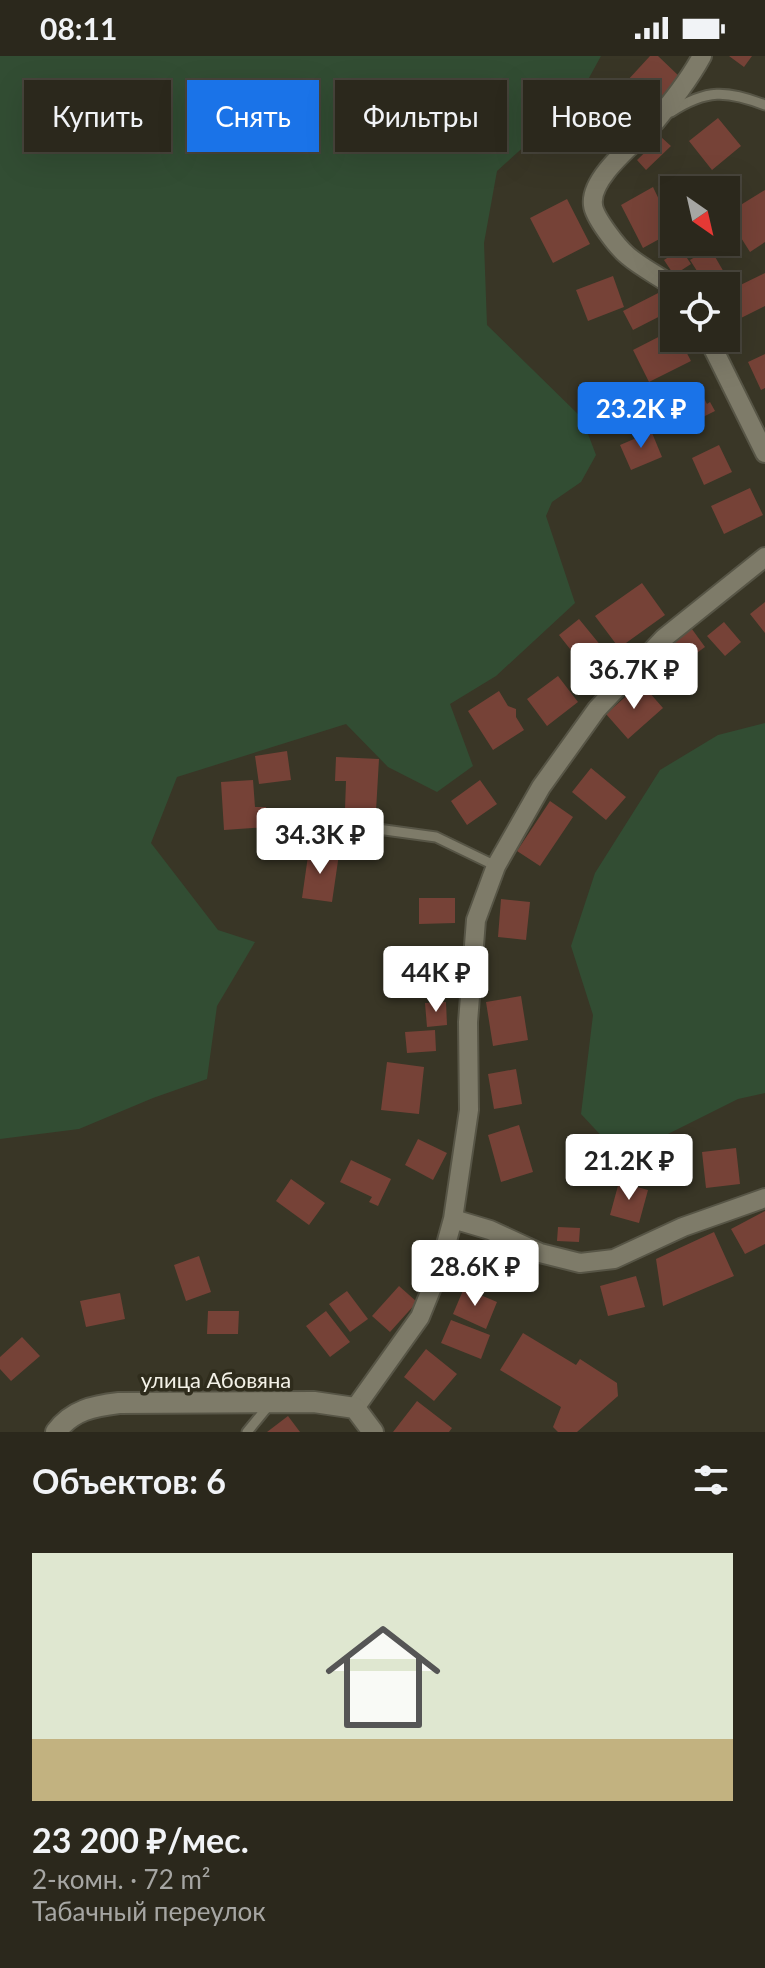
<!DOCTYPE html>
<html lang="ru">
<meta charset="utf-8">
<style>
:root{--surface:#2b281c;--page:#373429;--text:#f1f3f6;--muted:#a6a6a3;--line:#47443b;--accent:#1a73e8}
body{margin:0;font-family:Lato,sans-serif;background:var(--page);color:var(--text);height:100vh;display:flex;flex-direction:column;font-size:30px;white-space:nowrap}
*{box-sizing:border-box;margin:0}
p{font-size:26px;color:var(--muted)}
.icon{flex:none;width:44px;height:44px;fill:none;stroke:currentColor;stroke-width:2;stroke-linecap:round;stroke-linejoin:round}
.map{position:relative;height:1376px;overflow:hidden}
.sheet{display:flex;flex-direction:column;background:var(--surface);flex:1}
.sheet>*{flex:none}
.guide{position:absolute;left:24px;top:24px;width:718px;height:72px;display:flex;gap:16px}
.needle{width:52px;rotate:146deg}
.controls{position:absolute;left:660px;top:120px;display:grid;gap:16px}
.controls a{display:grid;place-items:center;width:80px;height:80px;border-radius:0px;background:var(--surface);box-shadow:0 8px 32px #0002,0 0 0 2px var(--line);font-size:40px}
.price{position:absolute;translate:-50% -68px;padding:0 18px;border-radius:8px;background:#fff;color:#222;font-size:26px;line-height:52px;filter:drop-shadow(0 2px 4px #0008)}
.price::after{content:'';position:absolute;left:50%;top:48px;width:24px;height:18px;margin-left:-12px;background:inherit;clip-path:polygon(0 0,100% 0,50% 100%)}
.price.current{background:var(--accent);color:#fff}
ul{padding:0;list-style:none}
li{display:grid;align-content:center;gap:16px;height:424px;padding:0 32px}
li+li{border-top:2px solid var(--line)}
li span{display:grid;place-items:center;height:248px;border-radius:0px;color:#555}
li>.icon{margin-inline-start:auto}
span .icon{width:144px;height:144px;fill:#fffc;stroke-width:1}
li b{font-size:34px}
h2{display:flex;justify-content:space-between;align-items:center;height:96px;padding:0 32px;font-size:34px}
.chip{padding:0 28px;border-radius:0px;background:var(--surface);box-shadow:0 8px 32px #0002,0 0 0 2px var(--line);font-size:28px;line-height:72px}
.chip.current{background:var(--accent);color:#fff}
.status{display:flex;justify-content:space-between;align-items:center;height:56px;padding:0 40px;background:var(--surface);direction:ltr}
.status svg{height:22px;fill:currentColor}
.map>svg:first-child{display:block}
.green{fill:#324d33}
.building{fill:#764237}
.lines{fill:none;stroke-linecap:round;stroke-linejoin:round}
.lane-casing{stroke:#575546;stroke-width:13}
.street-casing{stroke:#575546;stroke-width:22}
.secondary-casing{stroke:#575546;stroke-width:24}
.lane{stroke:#7e7b69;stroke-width:9}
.street{stroke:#7e7b69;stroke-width:18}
.secondary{stroke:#7e7b69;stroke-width:20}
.labels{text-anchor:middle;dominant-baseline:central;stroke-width:7;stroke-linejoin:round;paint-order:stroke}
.street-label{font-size:22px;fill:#f3f1e7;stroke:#2f2c1c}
</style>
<div class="status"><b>08:11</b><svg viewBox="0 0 49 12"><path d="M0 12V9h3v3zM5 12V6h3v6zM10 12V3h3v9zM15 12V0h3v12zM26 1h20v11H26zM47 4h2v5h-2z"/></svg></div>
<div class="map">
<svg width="765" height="1376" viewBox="0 0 765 1376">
<rect width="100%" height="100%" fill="#393626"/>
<!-- green -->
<path class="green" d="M0 0H601L578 42 497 115 484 187 487 269 582 362 596 399 581 426 552 446 546 460 575 547 496 620 450 648 473 710 437 736 388 711 346 668 177 721 151 787 218 874 255 886 217 950 207 1023 153 1042 79 1073 0 1083Z
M765 667V1037L738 1043 644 1090 608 1087 581 1058 593 959 571 890 595 817 660 714 718 679Z"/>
<!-- building -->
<path class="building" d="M650 0H658L680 21 652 50 627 25Z
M729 0H752L744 11Z
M718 62 741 90 712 114 689 85Z
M661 81 671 90 646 114 637 104Z
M653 131 674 175 643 192 621 149Z
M765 134V186L750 196 726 158Z
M567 143 590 188 553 207 530 162Z
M710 192 725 218 704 230H697L690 219 697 215 690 204Z
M681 193 691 208 674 219 664 204Z
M765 217V250L737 264 726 243V236Z
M613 220 624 251 588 265 576 234Z
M666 233 674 253 633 274 623 255Z
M674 273V282H679L691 305 649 326 633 294Z
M765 298V332L761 334 748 306Z
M697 328 707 348 710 346 715 355 687 369 673 340Z
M650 372 662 401 631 414 620 389 641 380 639 376Z
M719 389 732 416 704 429 692 402Z
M750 432 763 459 724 478 711 450Z
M642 527 665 559 619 592 595 560Z
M765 546V577L750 558Z
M579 563 606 596 585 612 559 579Z
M724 566 741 586 725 600 707 580Z
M689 569 705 591 683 607 667 585Z
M558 620 578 646 547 670 527 643Z
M641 627 663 652 628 683 606 658Z
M499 635 508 650 516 653V661L524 674 493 694 468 655Z
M287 695 291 724 259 728 255 700Z
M336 701 379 703 376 755 345 753 346 725H335Z
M591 712 626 741 606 764 572 736Z
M253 724 255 751H266L267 771 224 774 221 726Z
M480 724 497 748 467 769 451 745Z
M550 745 573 761 540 810 517 795Z
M309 793 339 798 332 846 302 842Z
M419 842H455V867L419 868Z
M501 843 530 846 526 884 498 881Z
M447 901 451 924 428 928 424 905Z
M521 940 528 984 493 990 486 946Z
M446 946 447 969 427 971 425 947Z
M435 974 436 995 407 997 405 976Z
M387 1006 424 1011 419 1058 381 1054Z
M516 1013 522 1048 494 1053 488 1018Z
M519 1069 533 1116 501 1126 488 1079Z
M418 1083 447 1097 433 1124 405 1109Z
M736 1092 740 1128 706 1132 702 1096Z
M351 1104 391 1123 378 1150 369 1146 372 1141 340 1126Z
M291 1123 325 1147 309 1169 276 1145Z
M619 1126 648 1134 639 1167 610 1159Z
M765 1155V1188L745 1198 731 1173Z
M558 1171 580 1172 579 1186 557 1185Z
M714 1176 734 1220 663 1250 656 1203Z
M199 1200 211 1236 186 1245 174 1209Z
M636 1220 645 1251 608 1260 600 1230Z
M399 1230 417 1246 390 1276 372 1260Z
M464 1232 497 1246 486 1273 453 1258Z
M347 1235 368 1263 350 1276 329 1248Z
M120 1237 125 1263 86 1271 80 1245Z
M208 1255H239L238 1278H207Z
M326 1255 350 1286 330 1301 306 1270Z
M451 1264 490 1279 481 1303 441 1287Z
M523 1277 576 1309 580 1303 617 1327 618 1340 577 1376H558L553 1371 561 1351 500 1314Z
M22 1281 40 1300 11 1325 0 1313V1301Z
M426 1293 457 1318 434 1345 404 1321Z
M417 1345 452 1372 449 1376H393Z
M288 1360 300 1376H267Z"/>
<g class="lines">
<defs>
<path id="lane" d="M671 56C706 33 727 34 765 49
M280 766 319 765 436 781 496 810
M247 1376 270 1348"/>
<path id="street" d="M674 231C659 220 642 212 628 200 618 192 594 161 593 149 589 121 638 85 655 66 672 45 689 24 702 0
M708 282 765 397
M453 1163 490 1174 540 1197 580 1207 614 1203 683 1171 765 1142
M355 1352 420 1261 439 1214 453 1163 469 1054 468 966 476 864 496 810 541 731 597 653 664 582 765 501"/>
<path id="secondary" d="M56 1376C72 1354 94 1350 119 1347L314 1346 355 1352 373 1376"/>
</defs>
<!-- lane casing -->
<use href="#lane" class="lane-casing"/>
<!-- street casing -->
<use href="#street" class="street-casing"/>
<!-- secondary casing -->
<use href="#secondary" class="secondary-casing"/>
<!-- lane -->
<use href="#lane" class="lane"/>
<!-- street -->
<use href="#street" class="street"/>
<!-- secondary -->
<use href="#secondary" class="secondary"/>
</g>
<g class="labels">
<!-- street labels -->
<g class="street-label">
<text x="216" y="1323">улица Абовяна</text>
</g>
</g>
</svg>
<div class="controls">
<a><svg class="needle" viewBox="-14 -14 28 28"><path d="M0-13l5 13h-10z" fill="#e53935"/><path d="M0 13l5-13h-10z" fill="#a6a6a3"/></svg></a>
<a><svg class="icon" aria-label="locate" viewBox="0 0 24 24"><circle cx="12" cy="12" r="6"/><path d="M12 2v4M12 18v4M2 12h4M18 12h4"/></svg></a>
</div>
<b class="price current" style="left:641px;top:394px">23.2K ₽</b>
<b class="price" style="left:634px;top:655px">36.7K ₽</b>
<b class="price" style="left:320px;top:820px">34.3K ₽</b>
<b class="price" style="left:436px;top:958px">44K ₽</b>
<b class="price" style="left:629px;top:1146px">21.2K ₽</b>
<b class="price" style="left:475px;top:1252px">28.6K ₽</b>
<div class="guide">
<a class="chip">Купить</a>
<a class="chip current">Снять</a>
<a class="chip">Фильтры</a>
<a class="chip">Новое</a>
</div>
</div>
<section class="sheet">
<h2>Объектов: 6<svg class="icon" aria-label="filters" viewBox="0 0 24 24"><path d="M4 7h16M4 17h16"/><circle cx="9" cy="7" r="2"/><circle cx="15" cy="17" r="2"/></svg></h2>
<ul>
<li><span style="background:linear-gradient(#dfe7d0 75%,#c2b280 0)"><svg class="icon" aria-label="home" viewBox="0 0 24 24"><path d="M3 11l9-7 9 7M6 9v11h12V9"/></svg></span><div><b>23 200 ₽/мес.</b><p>2-комн. · 72 m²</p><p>Табачный переулок</p></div></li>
</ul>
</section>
